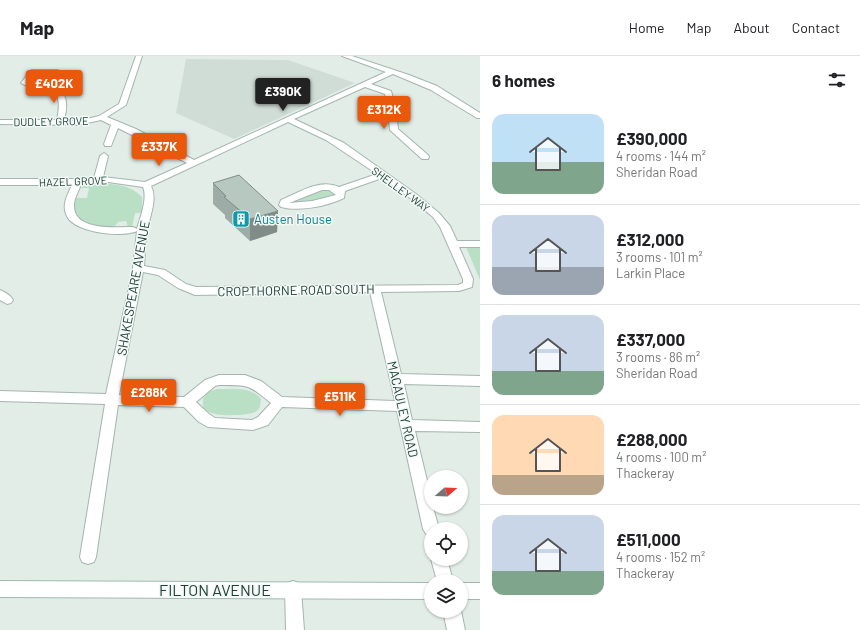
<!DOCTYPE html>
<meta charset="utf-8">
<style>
:root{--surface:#fff;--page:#f6f6f6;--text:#202124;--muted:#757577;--line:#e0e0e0;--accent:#ea580c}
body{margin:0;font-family:Barlow,sans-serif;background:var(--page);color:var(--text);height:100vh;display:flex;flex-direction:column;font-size:15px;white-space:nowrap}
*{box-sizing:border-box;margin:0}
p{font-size:13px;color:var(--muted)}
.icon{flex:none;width:22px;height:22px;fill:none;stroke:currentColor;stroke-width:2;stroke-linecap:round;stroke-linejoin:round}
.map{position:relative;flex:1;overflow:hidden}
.sheet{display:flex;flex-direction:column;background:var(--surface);width:380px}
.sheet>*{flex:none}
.needle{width:26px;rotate:71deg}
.controls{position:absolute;left:424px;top:414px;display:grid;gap:8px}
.controls a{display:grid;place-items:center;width:44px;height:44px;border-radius:50%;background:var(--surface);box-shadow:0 1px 3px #0004;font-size:20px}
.price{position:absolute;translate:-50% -34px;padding:0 9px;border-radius:4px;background:var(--accent);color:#fff;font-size:13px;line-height:26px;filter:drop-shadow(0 1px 2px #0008)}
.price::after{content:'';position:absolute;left:50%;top:24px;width:12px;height:9px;margin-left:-6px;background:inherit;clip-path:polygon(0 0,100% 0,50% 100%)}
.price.on{background:#222;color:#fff}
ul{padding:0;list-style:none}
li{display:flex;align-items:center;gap:12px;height:100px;padding:0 12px}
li+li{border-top:1px solid var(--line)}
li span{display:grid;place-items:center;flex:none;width:112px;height:80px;border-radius:12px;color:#555}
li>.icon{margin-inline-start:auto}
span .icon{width:48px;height:48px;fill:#fffc;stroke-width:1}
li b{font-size:17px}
h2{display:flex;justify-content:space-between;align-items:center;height:48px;padding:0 12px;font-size:17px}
header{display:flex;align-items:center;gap:24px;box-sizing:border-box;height:56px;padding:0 20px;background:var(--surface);border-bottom:1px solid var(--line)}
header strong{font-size:19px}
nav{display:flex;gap:22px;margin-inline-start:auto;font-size:14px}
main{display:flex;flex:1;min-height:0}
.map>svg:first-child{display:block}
.built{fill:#d0ddd7}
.green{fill:#b9dfc5}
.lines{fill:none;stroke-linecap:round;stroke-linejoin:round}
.street-casing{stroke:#a4b5b0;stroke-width:2}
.secondary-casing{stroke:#9fb9b1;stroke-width:2}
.street{fill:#fff;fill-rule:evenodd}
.secondary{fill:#fff;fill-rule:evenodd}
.wall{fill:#9daca6}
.shaded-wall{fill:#808c87}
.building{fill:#b7c8c1;stroke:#808c87}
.labels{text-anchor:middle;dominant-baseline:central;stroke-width:3;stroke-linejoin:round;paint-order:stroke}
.far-street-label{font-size:11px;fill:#213f38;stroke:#f2f9f6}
.culture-label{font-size:13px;fill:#0d838f;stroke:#f2f9f6;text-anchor:start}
.street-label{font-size:13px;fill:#213f38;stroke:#f2f9f6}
.near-street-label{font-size:16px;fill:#213f38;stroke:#f2f9f6}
</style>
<header>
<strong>Map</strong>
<nav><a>Home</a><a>Map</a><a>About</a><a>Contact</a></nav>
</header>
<main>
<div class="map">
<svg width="480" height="574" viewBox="0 0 480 574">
<rect width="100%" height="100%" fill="#e2ede8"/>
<!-- built -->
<path class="built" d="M186 3 288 4 355 27 234 83 176 57Z"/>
<!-- green -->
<path class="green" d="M111 128C124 130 132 131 142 141V157H135L132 171H128L126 165 118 166C112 179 84 166 75 161L73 146 76 142H87L89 132H81L82 130Z
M319 133H330L337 138 300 148 295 146Z
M466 191H480V224Z
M217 333C233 333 250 330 261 343 260 348 261 351 257 355 250 360 223 360 215 358 210 357 207 355 203 352 202 340 205 337 217 333Z"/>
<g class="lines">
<defs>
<path id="street" d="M136 0H142L126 49 107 61 136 73 194 104 386 16 342 0H352L409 19 437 30 480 57V62H477L431 34 393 18 371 28 391 35 396 53 398 73 428 99 429 101 428 103H422L390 74 388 53 385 38 365 31 294 63 344 87 416 138 439 157 450 170 457 185H480V191H459L473 223 472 231 459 235 381 236 401 318 480 320V330L404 328 412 364 480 366V376L415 375 431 441V451H433L439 473H431V480L426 478 423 473 397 355 282 351 268 369 253 374 208 371 199 366 184 351 118 349 96 501 94 506 88 508 82 506 80 501 105 348 0 345V335L106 338 133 212 137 175C122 182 72 177 66 158 62 148 68 138 72 129H0V123H77L94 122 100 100 104 97 108 100 103 121 145 126 187 107 118 72 111 90H105L104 88 111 69 101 64 78 69 0 68V64H57C60 50 60 41 51 29H25L21 27 30 15 32 14H58L61 16 57 27C67 40 68 49 64 64L78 65 99 60 119 48ZM34 18H54L50 25H30ZM288 66 326 84 377 118 339 131C320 122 298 137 281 144L279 149 281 151C300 156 327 150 344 142L345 135 382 122 410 142 433 161 440 171 463 223V227L458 229 196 231 186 228 165 214 144 210C145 198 145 187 147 176 149 161 158 144 151 130ZM108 126 143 131C148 142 140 162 137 173L133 171C115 171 73 175 74 149 74 142 79 135 81 128ZM322 134H329L336 139 312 145 289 147ZM143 216 158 219 178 232 195 239 370 236 395 345 282 341 261 325 245 319H219L205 324 184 341 119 339ZM219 329C249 329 248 328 271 347L258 361 252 364 215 362 209 358 196 346 215 330Z
M0 234C5 236 10 239 13 244L11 247 7 248 0 244Z
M431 503H447L453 525H437Z
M293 525 299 527 301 533 304 574H286L285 533 287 527Z
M443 555H461L465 574H447Z"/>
<path id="secondary" d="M0 525 431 527V543L0 541Z
M461 527H480V543H461Z"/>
</defs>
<!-- street casing -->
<use href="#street" class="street-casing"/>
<!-- secondary casing -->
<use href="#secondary" class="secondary-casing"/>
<!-- street -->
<use href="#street" class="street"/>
<!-- secondary -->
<use href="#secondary" class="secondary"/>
</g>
<!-- wall -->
<path class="wall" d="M213 127 278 155 277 176 250 185 225 162V159L213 148Z"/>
<!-- shaded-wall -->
<path class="shaded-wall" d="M278 155 277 176 250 185V163Z"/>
<!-- building -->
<path class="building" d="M239 119 278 155 250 163 224 141 226 140 213 127Z"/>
<!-- icons -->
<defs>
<symbol id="building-square" viewBox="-11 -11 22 22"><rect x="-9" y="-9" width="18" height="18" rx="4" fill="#0f9aa8" stroke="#f2f9f6"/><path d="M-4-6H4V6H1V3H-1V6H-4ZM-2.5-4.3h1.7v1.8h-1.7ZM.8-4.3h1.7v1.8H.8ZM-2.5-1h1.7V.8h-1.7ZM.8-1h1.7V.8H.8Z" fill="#fff"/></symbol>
</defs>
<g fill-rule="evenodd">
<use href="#building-square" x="231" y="153" width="20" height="20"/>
</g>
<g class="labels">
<!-- far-street labels -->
<g class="far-street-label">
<text transform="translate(51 65) rotate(-1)">DUDLEY GROVE</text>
<text transform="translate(73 125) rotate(-2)">HAZEL GROVE</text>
<text transform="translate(401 133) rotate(36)">SHELLEY WAY</text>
</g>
<!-- culture labels -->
<g class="culture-label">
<text x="254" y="163">Austen House</text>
</g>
<!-- street labels -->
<g class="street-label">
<text transform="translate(133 232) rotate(-80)">SHAKESPEARE AVENUE</text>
<text transform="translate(296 234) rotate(-1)">CROPTHORNE ROAD SOUTH</text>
<text transform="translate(403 353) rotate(77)">MACAULEY ROAD</text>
</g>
<!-- near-street labels -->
<g class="near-street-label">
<text x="215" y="533">FILTON AVENUE</text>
</g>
</g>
</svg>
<div class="controls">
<a><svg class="needle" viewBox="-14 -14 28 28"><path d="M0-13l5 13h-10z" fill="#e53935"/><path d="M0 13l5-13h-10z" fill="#757577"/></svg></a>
<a><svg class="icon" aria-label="locate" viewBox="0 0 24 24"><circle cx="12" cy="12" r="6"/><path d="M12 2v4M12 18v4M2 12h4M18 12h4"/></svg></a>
<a><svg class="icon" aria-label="layers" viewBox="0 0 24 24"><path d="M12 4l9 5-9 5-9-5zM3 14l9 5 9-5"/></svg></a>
</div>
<b class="price" style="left:54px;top:48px">£402K</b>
<b class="price on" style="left:283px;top:56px">£390K</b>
<b class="price" style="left:384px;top:74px">£312K</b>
<b class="price" style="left:159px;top:111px">£337K</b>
<b class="price" style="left:149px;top:357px">£288K</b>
<b class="price" style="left:340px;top:361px">£511K</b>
</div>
<section class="sheet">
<h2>6 homes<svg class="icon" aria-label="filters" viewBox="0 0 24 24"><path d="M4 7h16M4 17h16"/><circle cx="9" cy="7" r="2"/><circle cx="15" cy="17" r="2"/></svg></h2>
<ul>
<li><span style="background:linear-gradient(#bfe0f5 60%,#7fa58c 0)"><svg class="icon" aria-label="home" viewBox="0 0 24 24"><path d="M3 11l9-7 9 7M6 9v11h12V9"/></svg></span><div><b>£390,000</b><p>4 rooms · 144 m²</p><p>Sheridan Road</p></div></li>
<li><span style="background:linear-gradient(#c9d6e8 65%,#9aa5b1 0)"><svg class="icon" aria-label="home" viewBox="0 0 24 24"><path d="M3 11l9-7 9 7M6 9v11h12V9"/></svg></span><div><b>£312,000</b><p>3 rooms · 101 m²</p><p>Larkin Place</p></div></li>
<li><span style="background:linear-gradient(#c9d6e8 70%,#7fa58c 0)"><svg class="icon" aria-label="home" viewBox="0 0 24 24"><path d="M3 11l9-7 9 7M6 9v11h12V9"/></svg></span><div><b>£337,000</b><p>3 rooms · 86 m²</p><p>Sheridan Road</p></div></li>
<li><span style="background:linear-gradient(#ffd9b3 75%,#b9a48a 0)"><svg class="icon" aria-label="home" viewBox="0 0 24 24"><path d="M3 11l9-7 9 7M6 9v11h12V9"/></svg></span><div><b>£288,000</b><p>4 rooms · 100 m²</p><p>Thackeray</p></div></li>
<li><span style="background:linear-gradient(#c9d6e8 70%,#7fa58c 0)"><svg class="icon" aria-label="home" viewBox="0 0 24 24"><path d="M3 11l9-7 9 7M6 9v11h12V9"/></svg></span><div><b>£511,000</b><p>4 rooms · 152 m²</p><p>Thackeray</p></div></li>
</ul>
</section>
</main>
